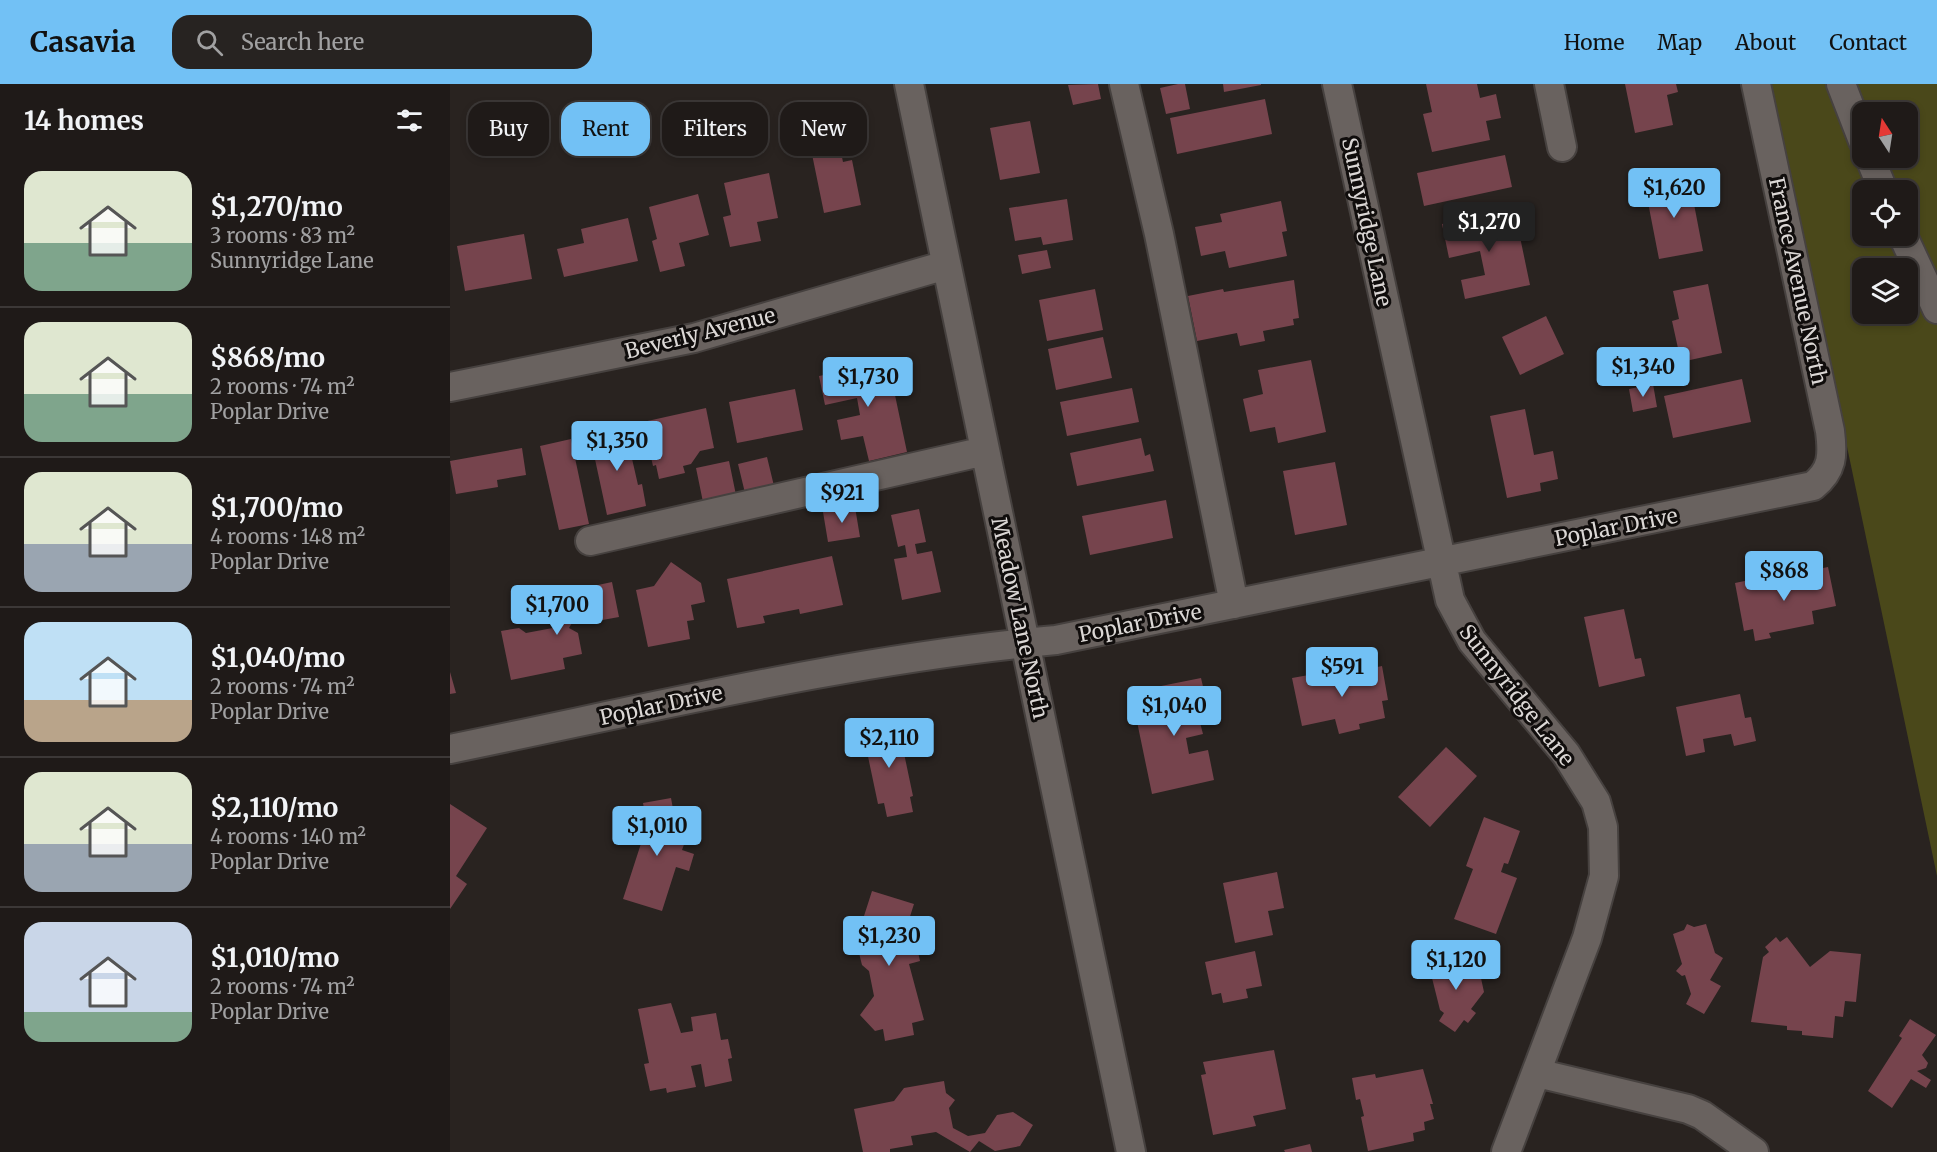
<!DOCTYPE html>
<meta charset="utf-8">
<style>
:root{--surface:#1f1a18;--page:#272321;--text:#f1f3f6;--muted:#a1a1a2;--line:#3c3837;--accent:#72c1f5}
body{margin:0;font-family:Merriweather,serif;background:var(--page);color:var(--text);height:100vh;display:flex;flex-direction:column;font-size:22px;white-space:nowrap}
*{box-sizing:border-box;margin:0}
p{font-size:20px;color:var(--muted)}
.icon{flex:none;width:33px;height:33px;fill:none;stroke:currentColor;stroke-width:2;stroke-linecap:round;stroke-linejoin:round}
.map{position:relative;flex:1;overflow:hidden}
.sheet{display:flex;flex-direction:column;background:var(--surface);width:450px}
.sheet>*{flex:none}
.top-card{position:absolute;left:18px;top:18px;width:570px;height:54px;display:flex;gap:12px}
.needle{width:39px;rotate:348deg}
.fabs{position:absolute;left:1402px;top:18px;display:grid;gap:12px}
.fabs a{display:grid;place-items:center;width:66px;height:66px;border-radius:12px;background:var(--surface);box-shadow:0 3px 9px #0003,0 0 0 2px var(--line);font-size:30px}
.price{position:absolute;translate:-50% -51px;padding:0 14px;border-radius:6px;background:var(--accent);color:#111;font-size:20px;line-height:39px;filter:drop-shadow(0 2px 3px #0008)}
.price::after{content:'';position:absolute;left:50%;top:36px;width:18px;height:14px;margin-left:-9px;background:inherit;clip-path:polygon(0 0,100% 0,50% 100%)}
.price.selected{background:#222;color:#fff}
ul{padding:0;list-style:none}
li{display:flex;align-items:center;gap:18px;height:150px;padding:0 24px}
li+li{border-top:2px solid var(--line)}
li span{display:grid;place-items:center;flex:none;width:168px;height:120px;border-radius:18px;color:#555}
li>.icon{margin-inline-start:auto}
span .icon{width:72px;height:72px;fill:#fffc;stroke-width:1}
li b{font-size:26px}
h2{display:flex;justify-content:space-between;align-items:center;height:72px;padding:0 24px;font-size:26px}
.tag{padding:0 21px;border-radius:18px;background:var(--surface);box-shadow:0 3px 9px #0003,0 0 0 2px var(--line);font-size:21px;line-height:54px}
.tag.selected{background:var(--accent);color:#111}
header{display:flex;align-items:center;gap:36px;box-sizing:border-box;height:84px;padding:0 30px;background:var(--accent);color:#111}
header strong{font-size:28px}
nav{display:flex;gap:33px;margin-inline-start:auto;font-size:21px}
.search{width:420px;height:54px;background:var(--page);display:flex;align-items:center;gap:15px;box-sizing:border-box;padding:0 21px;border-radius:18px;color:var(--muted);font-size:22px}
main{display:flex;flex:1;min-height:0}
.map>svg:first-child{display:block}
.green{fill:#4a481a;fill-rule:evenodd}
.building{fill:#76444d}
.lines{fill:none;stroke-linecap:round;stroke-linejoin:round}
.minor-casing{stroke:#46413f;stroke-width:32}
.minor{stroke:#69625f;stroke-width:28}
.labels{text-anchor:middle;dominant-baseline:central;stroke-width:6;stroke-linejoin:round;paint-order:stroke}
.street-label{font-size:21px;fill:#dbd7d5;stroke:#100d0c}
</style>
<header>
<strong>Casavia</strong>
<div class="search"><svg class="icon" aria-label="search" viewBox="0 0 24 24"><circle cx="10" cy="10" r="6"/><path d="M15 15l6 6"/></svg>Search here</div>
<nav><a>Home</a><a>Map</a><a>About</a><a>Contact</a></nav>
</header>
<main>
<section class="sheet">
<h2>14 homes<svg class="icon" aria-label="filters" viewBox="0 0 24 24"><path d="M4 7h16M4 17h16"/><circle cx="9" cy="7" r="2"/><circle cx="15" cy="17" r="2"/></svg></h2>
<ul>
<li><span style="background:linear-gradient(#dfe7d0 60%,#7fa58c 0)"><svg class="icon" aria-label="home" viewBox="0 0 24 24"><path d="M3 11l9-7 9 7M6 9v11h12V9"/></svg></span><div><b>$1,270/mo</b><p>3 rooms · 83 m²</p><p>Sunnyridge Lane</p></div></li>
<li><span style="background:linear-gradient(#dfe7d0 60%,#7fa58c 0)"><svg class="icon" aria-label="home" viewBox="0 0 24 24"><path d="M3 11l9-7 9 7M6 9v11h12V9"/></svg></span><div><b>$868/mo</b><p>2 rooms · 74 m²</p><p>Poplar Drive</p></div></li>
<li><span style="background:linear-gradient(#dfe7d0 60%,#9aa5b1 0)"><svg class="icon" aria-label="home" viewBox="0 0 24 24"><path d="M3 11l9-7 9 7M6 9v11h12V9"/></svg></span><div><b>$1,700/mo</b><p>4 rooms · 148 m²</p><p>Poplar Drive</p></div></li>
<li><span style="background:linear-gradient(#bfe0f5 65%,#b9a48a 0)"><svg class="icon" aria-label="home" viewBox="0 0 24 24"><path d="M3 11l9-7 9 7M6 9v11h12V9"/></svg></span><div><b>$1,040/mo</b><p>2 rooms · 74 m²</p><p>Poplar Drive</p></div></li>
<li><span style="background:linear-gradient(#dfe7d0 60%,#9aa5b1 0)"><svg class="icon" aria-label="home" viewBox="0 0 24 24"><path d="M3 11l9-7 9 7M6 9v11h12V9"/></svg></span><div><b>$2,110/mo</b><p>4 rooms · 140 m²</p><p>Poplar Drive</p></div></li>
<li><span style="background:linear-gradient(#c9d6e8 75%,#7fa58c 0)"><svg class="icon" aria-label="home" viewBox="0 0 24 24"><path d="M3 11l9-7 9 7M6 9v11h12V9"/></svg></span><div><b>$1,010/mo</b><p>2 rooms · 74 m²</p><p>Poplar Drive</p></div></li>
</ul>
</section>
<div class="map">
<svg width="1487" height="1068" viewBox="0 0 1487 1068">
<rect width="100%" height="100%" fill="#292320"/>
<!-- green -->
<path class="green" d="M1321 0H1487V792ZM1413 28H1458V74H1413ZM1413 106H1458V152H1413ZM1413 184H1458V230H1413Z"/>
<!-- building -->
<path class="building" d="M648 0 651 15 623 21 618 1Z
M728 0H735L740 25 716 30 710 4Z
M773 0H811V1L774 8Z
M976 0H1027L1030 14 1046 10 1051 34 1036 37 1040 56 982 68 973 30 982 28Z
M1175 0H1226L1228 8 1217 11 1223 41 1185 49Z
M815 15 822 50 727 70 720 34Z
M399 21 406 55 389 59 393 78 402 76 411 121 374 129 354 31Z
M580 37 590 89 550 96 540 44Z
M1055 71 1062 103 974 122 967 89Z
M319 89 328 134 307 138 311 157 280 163 273 133 281 131 274 99Z
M1239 94 1253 167 1209 175 1195 103Z
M248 110 259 151 229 159 235 182 210 188 202 157 207 155 199 123Z
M617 115 623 156 593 161 591 153 565 157 559 124Z
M831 117 837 147 832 148 837 172 779 184 775 167 751 172 745 143 772 138 770 130Z
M1059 126 1065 154 1070 153 1080 201 1015 215 1011 196 1035 191 1030 167 999 174 992 140Z
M178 134 188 177 114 193 107 165 134 159 131 145Z
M74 150 82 195 15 207 7 162Z
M597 166 601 184 572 190 568 171Z
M844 196 849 234 843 235 844 241 813 247 815 257 790 262 787 249 747 257 738 212 773 205 774 208Z
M1258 200 1272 269 1231 278 1222 237 1229 235 1223 207Z
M645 205 653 246 597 257 589 216Z
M1096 232 1114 270 1070 291 1052 253Z
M653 253 662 294 606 306 598 265Z
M861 276 876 348 828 359 825 343 800 348 793 315 813 310 808 286Z
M438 278 457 368 419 377 413 352 391 356 387 336 410 331 407 314 375 321 369 292Z
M1292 295 1301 338 1223 354 1214 312Z
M1203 300 1207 323 1183 328 1179 305Z
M682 304 689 338 617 352 610 318Z
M345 305 353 346 287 359 279 318Z
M256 324 264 364 250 367 241 380 233 382 235 389 209 395 206 381 203 382 193 338Z
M1075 325 1084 371 1103 367 1108 395 1090 399 1091 407 1057 414 1040 332Z
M175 344 188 401 192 400 196 422 157 431 140 352Z
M691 354 695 372 700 370 704 387 627 402 620 369Z
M121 355 139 440 109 446 90 362Z
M72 364 76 391 47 396 48 403 6 410 0 377Z
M317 373 324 402 295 409 288 380Z
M279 377 286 411 253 418 246 384Z
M885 378 897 441 845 451 833 387Z
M716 416 723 454 640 471 632 432Z
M405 423 410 453 378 458 373 428Z
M469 425 476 458 465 460 467 470 482 467 491 508 452 516 444 475 457 473 455 461 448 463 441 431Z
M382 472 393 521 350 530 349 525 313 532 315 539 287 544 277 495Z
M221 478 251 499 255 518 241 521 244 536 237 537 240 555 198 563 186 506 204 502Z
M1378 483 1386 522 1362 527 1364 540 1319 549 1321 554 1305 557 1303 545 1294 547 1285 499 1323 491 1325 499 1336 497 1335 492Z
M162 498 169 533 147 537 129 527 119 544 128 549 132 570 113 574 115 585 61 596 51 547 69 544 76 549 108 543 134 504Z
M1174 525 1185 575 1191 574 1195 592 1149 603 1134 533Z
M932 582 938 616 932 617 935 634 909 640 910 645 889 650 885 635 852 642 842 594 898 584 899 589Z
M0 588 6 609 0 610Z
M751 594 759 628 748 631 753 650 736 654 739 670 758 666 764 696 702 710 684 623 709 618 706 603Z
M1290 610 1295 634 1301 633 1306 657 1284 662 1281 650 1253 655 1255 668 1236 672 1226 623Z
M443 638 446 656 451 655 463 712 460 713 463 728 437 733 434 719 428 720 412 644Z
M996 663 1027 692 980 743 948 713Z
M221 714 228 752 236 755 232 766 244 770 239 787 226 783 212 827 173 815 197 741 193 719Z
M0 720 37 744 6 792 17 800 0 825Z
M1034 733 1070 747 1058 780 1054 779 1051 788 1067 794 1046 850 1004 835 1023 785 1016 782Z
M827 788 834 824 818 827 823 851 785 859 773 799Z
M422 807 464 820 455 848 453 849 457 870 468 868 470 877 459 880 474 936 462 939 464 951 435 957 433 945 425 947 410 931 424 912 419 887 412 881 406 857Z
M1237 840 1244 843 1256 840 1265 869 1273 874 1260 896 1271 902 1254 930 1236 920 1241 910 1235 891 1232 892 1226 887 1232 880 1223 850 1234 846Z
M1326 853 1330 858 1337 853 1360 883 1380 867 1411 870 1406 918 1395 917 1393 933 1385 932 1383 954 1352 951V947L1337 946V942L1301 938 1313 873 1319 868 1315 863Z
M805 867 812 902 796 905 798 914 773 919 771 909 762 911 755 878Z
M1001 873 1003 885 1021 881 1029 885 1034 908 1021 925 1026 929 1018 939 1014 936 1005 948 989 937 994 929 990 926 978 878Z
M221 919 231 949 243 947 241 933 266 929 271 956 278 955 282 974 278 975 282 997 255 1003 251 980 241 982 246 1003 220 1008 217 1009 216 1004 200 1007 194 980 199 979 188 925Z
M1460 935 1486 951 1472 971 1478 979 1476 984 1467 987 1481 996 1476 1004 1461 995 1442 1024 1418 1007 1452 954 1449 952Z
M824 966 836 1025 803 1032 806 1042 763 1051 751 991 756 990 753 978Z
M973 985 983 1020H980L984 1035 974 1038 975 1046 963 1049 964 1057 918 1067 911 1033 914 1032 910 1015 906 1016 902 994 925 990 926 994Z
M494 997 496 1009 505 1016 499 1024 503 1044 518 1052 535 1049 547 1031 563 1028 583 1041 570 1062 545 1067 529 1057 520 1068 486 1048 461 1052 463 1061 440 1065V1068H413L404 1025 444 1017 454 1004Z
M860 1060 862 1068H835L834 1066Z"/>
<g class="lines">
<defs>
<path id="minor" d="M459 0 681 1068
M674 0 709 150 784 520
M887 0 1000 516 1022 557 1116 670 1146 718 1153 743 1154 792 1137 854 1056 1068
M1099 0 1112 63
M1391 0 1413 57
M1420 74 1433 106
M1453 152 1487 225
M0 303 244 254 496 181
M140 457 535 367
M0 665C201 624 401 575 606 556L1363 402C1383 386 1383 371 1380 347L1306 0
M1087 989 1238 1025 1252 1031 1304 1068"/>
</defs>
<!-- minor casing -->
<use href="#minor" class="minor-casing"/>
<!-- minor -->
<use href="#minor" class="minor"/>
</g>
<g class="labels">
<!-- street labels -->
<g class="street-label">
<text transform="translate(917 138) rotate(78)">Sunnyridge Lane</text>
<text transform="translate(1348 197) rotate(78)">France Avenue North</text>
<text transform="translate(250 249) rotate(-14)">Beverly Avenue</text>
<text transform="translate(1166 443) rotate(-11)">Poplar Drive</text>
<text transform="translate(570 534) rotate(78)">Meadow Lane North</text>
<text transform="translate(690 539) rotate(-11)">Poplar Drive</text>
<text transform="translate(1067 611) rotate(52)">Sunnyridge Lane</text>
<text transform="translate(211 621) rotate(-12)">Poplar Drive</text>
</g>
</g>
</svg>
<div class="fabs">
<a><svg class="needle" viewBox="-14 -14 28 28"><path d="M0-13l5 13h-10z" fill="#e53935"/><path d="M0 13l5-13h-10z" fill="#a1a1a2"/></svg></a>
<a><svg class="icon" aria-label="locate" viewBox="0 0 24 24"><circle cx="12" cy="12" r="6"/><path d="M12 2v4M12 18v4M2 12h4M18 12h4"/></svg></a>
<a><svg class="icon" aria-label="layers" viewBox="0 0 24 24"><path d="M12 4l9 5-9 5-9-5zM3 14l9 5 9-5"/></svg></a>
</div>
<b class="price" style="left:1224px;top:135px">$1,620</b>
<b class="price selected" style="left:1039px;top:169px">$1,270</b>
<b class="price" style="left:1193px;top:314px">$1,340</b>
<b class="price" style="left:418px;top:324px">$1,730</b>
<b class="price" style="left:167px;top:388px">$1,350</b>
<b class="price" style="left:392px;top:440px">$921</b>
<b class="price" style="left:1334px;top:518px">$868</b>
<b class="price" style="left:107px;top:552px">$1,700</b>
<b class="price" style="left:892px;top:614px">$591</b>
<b class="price" style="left:724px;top:653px">$1,040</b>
<b class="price" style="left:439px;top:685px">$2,110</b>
<b class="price" style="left:207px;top:773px">$1,010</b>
<b class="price" style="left:439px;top:883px">$1,230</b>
<b class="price" style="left:1006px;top:907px">$1,120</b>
<div class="top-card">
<a class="tag">Buy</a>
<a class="tag selected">Rent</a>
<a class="tag">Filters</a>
<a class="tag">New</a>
</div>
</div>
</main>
